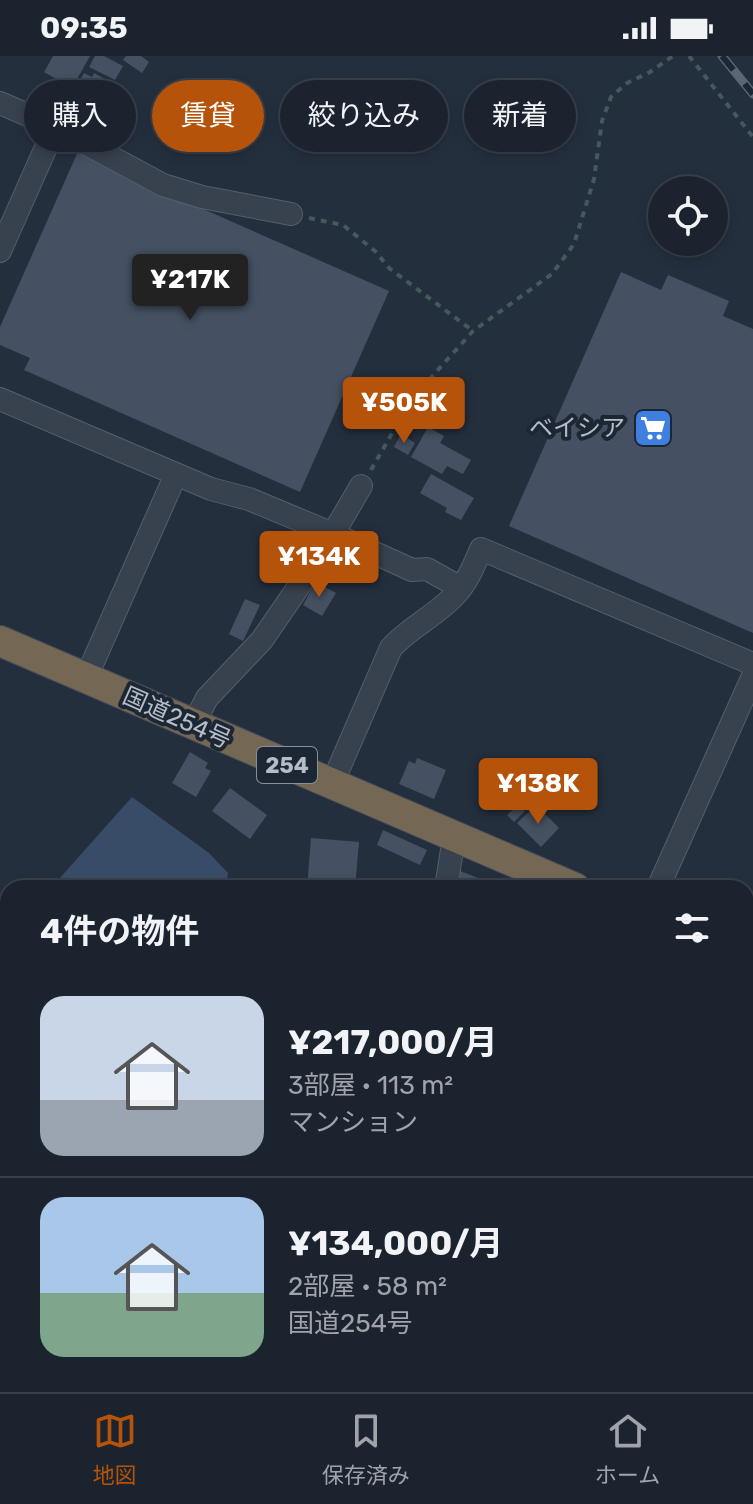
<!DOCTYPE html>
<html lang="ja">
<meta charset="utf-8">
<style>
:root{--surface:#1b232e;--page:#242b36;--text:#f1f3f6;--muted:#a0a4aa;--line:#39404a;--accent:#b45309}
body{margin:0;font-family:Rubik,"Noto Sans JP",sans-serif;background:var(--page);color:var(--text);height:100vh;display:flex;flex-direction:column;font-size:30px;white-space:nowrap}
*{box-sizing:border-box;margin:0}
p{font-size:26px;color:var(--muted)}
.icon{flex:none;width:44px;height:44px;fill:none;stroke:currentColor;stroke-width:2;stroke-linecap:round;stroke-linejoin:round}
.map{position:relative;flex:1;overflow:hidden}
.sheet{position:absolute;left:0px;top:824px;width:754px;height:512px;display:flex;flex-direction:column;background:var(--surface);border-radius:24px 24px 0 0;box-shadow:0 4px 12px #0003,0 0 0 2px var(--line)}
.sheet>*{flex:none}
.top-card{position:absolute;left:24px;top:24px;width:706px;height:72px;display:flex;gap:16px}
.fabs{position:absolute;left:648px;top:120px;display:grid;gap:16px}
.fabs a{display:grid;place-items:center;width:80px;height:80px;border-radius:50%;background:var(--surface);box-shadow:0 4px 12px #0003,0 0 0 2px var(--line);font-size:40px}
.price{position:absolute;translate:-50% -68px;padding:0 18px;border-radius:8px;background:var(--accent);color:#fff;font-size:26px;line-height:52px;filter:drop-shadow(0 2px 4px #0008)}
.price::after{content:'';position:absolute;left:50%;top:48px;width:24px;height:18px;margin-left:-12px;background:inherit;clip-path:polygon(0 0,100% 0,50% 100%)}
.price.on{background:#222;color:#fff}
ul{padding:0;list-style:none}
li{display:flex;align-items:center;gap:24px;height:200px;padding:0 40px}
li+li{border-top:2px solid var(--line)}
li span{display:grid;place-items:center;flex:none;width:224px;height:160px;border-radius:24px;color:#555}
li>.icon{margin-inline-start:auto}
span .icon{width:96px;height:96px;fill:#fffc;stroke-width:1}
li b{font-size:34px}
h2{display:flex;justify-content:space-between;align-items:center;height:96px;padding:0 40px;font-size:34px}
.tag{padding:0 28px;border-radius:36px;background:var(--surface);box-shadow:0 4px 12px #0003,0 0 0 2px var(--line);font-size:28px;line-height:72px}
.tag.on{background:var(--accent);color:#fff}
.status{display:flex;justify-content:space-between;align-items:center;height:56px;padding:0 40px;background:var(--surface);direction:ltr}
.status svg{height:22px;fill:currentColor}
.tabs{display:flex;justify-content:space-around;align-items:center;height:112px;border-top:2px solid var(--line);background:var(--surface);font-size:22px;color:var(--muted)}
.tabs a{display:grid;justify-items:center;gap:4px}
.tabs .on{color:var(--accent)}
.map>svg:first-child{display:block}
.water{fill:#394c67}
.building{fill:#455162}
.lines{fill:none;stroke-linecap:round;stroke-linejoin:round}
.minor-casing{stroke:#565f6c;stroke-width:24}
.highway-casing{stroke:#434c59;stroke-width:32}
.path{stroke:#44595c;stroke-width:4;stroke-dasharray:6 6;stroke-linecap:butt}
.minor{stroke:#38414e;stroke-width:22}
.highway{stroke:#746855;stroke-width:30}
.rail-casing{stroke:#5a6575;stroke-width:9}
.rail{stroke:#1d2633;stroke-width:6;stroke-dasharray:18;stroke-linecap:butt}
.labels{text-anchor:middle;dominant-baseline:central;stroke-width:8;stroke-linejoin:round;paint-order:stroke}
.shield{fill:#1d2633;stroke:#878f9c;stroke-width:2}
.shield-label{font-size:22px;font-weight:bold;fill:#b4bcc9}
.poi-label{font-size:24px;fill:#b4bcc9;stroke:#1d2633;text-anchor:end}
.street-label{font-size:24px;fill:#b4bcc9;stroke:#1d2633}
</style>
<div class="status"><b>09:35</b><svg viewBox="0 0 49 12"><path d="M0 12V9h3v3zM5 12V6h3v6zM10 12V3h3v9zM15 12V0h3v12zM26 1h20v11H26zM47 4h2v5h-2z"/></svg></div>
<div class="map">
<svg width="753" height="1336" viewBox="0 0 753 1336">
<rect width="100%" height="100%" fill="#242f3e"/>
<!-- water -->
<path class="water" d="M132 741 209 797 228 817 226 832H51Z
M753 1094V1233L746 1230V1105Z"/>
<!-- building -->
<path class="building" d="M53 0H90L72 32 44 16Z
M95 0H104L123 10 115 24 89 11Z
M126 0H141L149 6 142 17 123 4Z
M84 17 92 21 94 17 114 28 102 50 76 32Z
M80 91 110 112 389 235 300 436 24 314 30 302 0 289V271Z
M621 216 661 234 668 219 729 245 723 260 753 273V577L509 470Z
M428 371 444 380 440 387 471 404 463 418 447 410 442 418 411 401Z
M401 378 415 387 408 399 394 391Z
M431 418 474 442 461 464 445 456 447 452 420 437Z
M316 526 336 537 322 560 303 549Z
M245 543 260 549 243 585 229 578Z
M190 696 208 707 205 712 211 715 196 741 172 727Z
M417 702 446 714 434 743 399 728 409 705 415 708Z
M230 732 267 759 250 783 212 755Z
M519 748 525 755 514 766 507 759Z
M536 749 559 772 541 791 517 767Z
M383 774 427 794 420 809 377 789Z
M311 782 359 786 355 832H307Z
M455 813 504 832H455Z
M383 825H437V832H383Z
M6 849H8V871L2 870Z
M3 874 8 875V907L0 905Z
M751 947 753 949V966L746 961V955Z
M752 970H753V1005L746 1003V990Z
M528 1328H557L553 1336H544Z"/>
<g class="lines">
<defs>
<path id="minor" d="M0 47 55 71 163 129 202 141 291 158
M0 195 55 71
M0 343 211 433 249 443 333 478 412 514 427 513 461 532
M86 622 176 418
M193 669 207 642 262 584 323 495 361 430
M332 728 391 592C410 571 437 559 456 538 468 525 474 509 481 493L753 608
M446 832 454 781
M658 832 753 620
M0 931 8 932
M746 1019 753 1021
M505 1336 508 1328"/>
<path id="highway" d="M0 585 575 832
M746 904 753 907"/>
</defs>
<!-- minor casing -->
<use href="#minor" class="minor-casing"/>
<!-- highway casing -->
<use href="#highway" class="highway-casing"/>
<!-- path -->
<path class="path" d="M689 0 753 81
M309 162 343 169 375 195 389 212 473 275
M371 414 411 344 473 275 552 218 574 188 594 123 602 65 611 41 627 27 650 16 673 0
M0 1238 8 1243
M148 1328 194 1336
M245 1336 250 1328"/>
<!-- minor -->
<use href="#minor" class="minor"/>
<!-- highway -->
<use href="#highway" class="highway"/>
<defs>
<path id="rail" d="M722 0 753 38"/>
</defs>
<!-- rail casing -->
<use href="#rail" class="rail-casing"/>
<!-- rail -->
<use href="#rail" class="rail"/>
</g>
<!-- icons -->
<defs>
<symbol id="supermarket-square" viewBox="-11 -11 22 22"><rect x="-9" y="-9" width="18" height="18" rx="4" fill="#3f7fe0" stroke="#1d2633"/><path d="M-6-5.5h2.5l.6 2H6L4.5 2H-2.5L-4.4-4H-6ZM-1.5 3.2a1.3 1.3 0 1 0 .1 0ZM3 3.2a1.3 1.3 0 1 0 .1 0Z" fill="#fff"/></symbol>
</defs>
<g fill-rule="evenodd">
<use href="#supermarket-square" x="631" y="350" width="44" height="44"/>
</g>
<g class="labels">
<!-- shield labels -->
<rect class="shield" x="257" y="691" width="60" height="36" rx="6"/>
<g class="shield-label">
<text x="287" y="709">254</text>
</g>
<!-- poi labels -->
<g class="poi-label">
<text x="625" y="372">ベイシア</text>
</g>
<!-- street labels -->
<g class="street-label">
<text transform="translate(177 662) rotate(24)">国道254号</text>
</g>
</g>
</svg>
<div class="fabs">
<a><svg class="icon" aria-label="locate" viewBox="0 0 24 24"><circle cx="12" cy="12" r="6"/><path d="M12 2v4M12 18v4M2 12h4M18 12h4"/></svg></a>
</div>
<b class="price on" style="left:190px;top:266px">¥217K</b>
<b class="price" style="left:404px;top:389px">¥505K</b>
<b class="price" style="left:319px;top:543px">¥134K</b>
<b class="price" style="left:538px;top:770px">¥138K</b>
<div class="top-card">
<a class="tag">購入</a>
<a class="tag on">賃貸</a>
<a class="tag">絞り込み</a>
<a class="tag">新着</a>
</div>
<section class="sheet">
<h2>4件の物件<svg class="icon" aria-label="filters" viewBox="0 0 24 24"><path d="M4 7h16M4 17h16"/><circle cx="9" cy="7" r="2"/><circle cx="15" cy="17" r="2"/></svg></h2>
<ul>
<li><span style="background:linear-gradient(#c9d6e8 65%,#9aa5b1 0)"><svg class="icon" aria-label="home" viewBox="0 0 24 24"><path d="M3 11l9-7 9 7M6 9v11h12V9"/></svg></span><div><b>¥217,000/月</b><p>3部屋 · 113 m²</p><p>マンション</p></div></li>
<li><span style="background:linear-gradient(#a9c7e8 60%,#7fa58c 0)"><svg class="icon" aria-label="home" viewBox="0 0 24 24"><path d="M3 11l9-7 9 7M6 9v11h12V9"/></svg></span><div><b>¥134,000/月</b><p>2部屋 · 58 m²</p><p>国道254号</p></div></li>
</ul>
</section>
</div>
<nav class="tabs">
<a class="on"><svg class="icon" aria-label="map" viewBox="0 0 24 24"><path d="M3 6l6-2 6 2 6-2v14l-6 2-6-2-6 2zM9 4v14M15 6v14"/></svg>地図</a>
<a><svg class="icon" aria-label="saved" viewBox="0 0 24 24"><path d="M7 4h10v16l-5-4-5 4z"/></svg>保存済み</a>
<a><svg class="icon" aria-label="home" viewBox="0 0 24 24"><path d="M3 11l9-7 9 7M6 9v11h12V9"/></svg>ホーム</a>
</nav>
